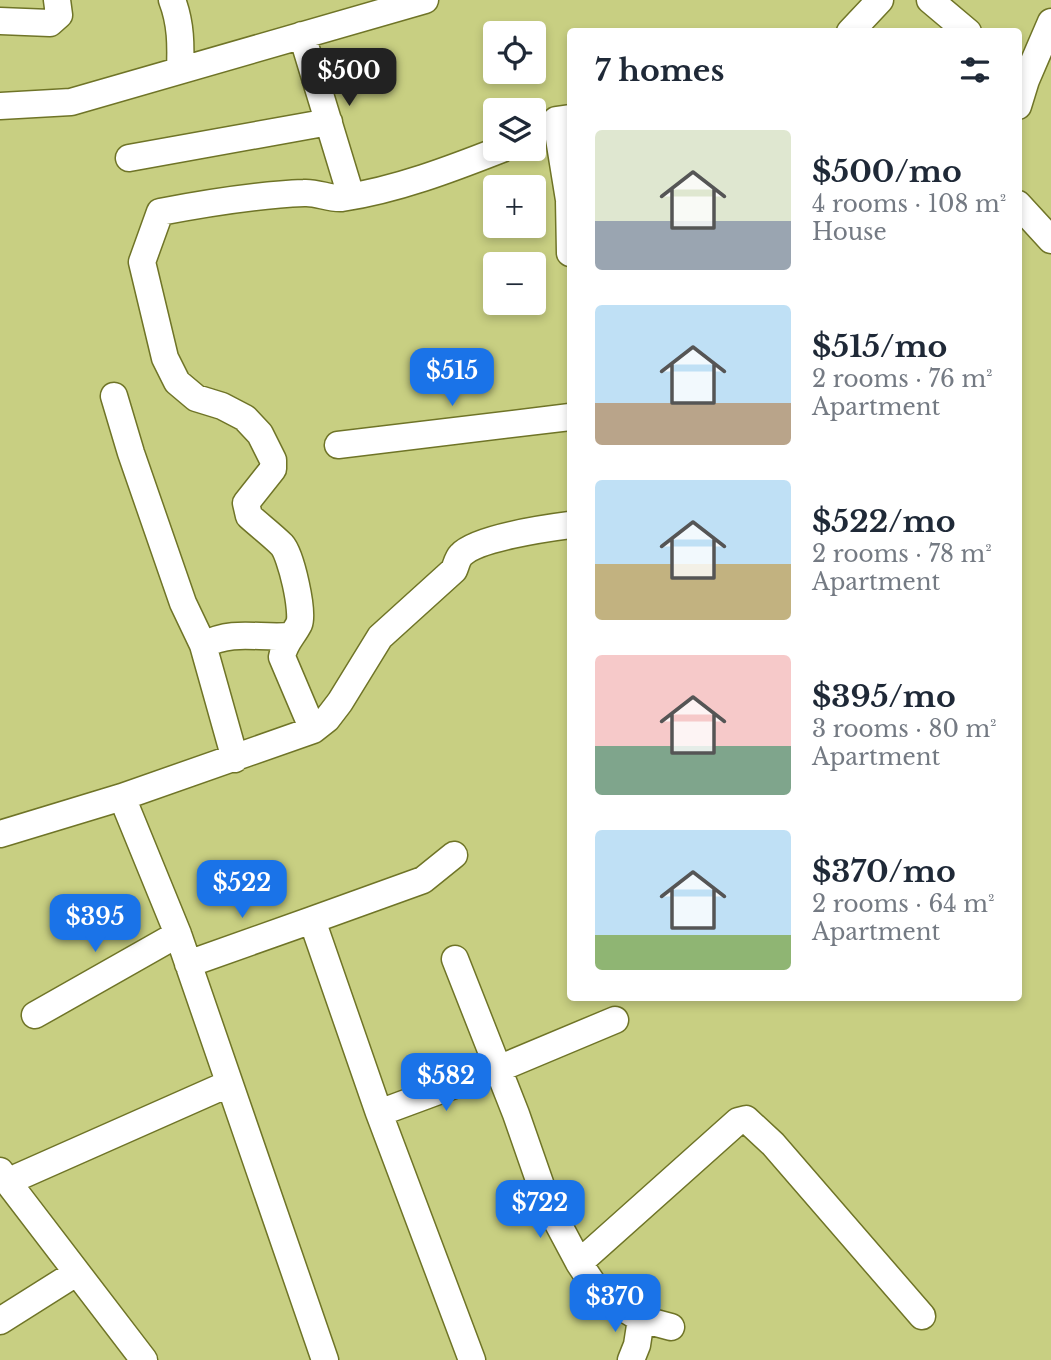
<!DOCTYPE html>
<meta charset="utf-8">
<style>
:root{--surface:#fff;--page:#f2f2f3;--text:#1f2937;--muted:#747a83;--accent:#1a73e8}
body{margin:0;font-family:"Libre Baskerville",serif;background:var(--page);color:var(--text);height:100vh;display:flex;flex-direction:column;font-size:26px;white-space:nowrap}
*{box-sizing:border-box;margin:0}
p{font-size:23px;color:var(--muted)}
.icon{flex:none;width:38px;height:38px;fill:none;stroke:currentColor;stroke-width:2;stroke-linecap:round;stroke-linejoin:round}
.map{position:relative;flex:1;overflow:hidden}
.panel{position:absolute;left:567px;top:28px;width:455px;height:973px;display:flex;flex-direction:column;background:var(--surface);border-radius:7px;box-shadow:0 4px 10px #0003}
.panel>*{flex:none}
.fabs{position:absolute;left:483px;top:21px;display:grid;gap:14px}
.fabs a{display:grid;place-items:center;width:63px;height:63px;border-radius:7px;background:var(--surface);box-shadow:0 4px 10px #0003;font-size:35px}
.price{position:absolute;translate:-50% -60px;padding:0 16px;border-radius:14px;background:var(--accent);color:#fff;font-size:23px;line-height:46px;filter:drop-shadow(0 2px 4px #0008)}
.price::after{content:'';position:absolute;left:50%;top:42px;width:21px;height:16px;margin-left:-10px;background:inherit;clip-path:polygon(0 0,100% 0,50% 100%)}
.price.current{background:#222;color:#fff}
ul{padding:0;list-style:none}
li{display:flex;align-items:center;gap:21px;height:175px;padding:0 28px}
li span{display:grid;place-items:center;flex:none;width:196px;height:140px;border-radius:7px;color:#555}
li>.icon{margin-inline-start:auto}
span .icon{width:84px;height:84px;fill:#fffc;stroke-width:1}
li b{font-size:30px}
h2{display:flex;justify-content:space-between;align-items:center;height:84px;padding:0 28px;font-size:30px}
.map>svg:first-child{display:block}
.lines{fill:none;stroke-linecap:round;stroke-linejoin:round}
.minor-casing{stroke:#6f7427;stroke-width:29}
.minor{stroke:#fff;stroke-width:26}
</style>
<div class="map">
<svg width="1051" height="1360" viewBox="0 0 1051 1360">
<rect width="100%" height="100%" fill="#c8cf82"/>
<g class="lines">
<defs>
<path id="minor" d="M172 0C181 23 181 46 180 70
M930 0 968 32
M0 21 50 23 59 15 57 0
M850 32 880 0
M302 35 351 196
M0 106 71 102 425 0
M1018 106 1026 80 1051 22
M570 118 556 120 569 200 570 253
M129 158 329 122
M1018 204 1051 240
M114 396 131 453 183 603 203 645 235 759
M338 445 570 417
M203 645C236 629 257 639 291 636
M313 730 282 657C284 643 293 636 299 624 304 612 291 555 282 545 272 535 260 526 249 516L246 503 273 469V460L260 434 245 418 222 406 196 398 177 382 165 358 142 262 160 212C207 203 256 195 304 193 317 192 329 199 342 198 396 190 451 169 502 149
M122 797 313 730 327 719 340 702 380 637 454 570C456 566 457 559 461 555 476 538 547 528 570 525
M0 834 122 797 178 934 325 1360
M454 855 423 880 312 920 379 1113 472 1360
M455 959 516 1114 547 1203 579 1263 599 1293 641 1319 671 1327
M188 964 312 920
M35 1015 178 934
M379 1113 498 1069 615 1020
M0 1171 7 1181 18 1177 228 1084
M7 1181 144 1360
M579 1263 738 1121 746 1119 773 1144 922 1316
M0 1321 76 1273
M631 1360 637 1345 641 1319"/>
</defs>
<!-- minor casing -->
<use href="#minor" class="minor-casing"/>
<!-- minor -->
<use href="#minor" class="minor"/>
</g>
</svg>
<div class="fabs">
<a><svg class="icon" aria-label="locate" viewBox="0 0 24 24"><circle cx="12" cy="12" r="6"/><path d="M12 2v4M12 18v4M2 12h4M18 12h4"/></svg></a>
<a><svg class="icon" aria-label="layers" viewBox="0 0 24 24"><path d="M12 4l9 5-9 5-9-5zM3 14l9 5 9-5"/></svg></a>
<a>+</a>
<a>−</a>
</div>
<b class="price current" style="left:349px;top:108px">$500</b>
<b class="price" style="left:452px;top:408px">$515</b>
<b class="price" style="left:242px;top:920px">$522</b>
<b class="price" style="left:95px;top:954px">$395</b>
<b class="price" style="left:446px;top:1113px">$582</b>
<b class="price" style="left:540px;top:1240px">$722</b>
<b class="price" style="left:615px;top:1334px">$370</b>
<section class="panel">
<h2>7 homes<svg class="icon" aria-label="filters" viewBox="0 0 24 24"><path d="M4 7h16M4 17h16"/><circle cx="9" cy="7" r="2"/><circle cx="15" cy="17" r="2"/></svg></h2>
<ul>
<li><span style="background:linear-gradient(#dfe7d0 65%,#9aa5b1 0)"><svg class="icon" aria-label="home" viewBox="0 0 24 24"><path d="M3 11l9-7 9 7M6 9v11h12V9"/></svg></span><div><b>$500/mo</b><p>4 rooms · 108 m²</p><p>House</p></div></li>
<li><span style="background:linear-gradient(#bfe0f5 70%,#b9a48a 0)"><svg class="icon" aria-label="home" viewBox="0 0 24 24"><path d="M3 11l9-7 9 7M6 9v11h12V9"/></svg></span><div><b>$515/mo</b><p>2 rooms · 76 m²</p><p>Apartment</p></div></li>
<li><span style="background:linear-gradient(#bfe0f5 60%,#c2b280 0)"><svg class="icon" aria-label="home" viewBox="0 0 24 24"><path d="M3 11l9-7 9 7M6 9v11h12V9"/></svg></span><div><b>$522/mo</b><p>2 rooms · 78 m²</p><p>Apartment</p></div></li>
<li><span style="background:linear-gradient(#f6c9c9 65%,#7fa58c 0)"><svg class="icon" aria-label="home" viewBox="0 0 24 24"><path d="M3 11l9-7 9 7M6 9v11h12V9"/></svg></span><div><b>$395/mo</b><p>3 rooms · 80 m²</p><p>Apartment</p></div></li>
<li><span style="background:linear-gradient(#bfe0f5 75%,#8fb573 0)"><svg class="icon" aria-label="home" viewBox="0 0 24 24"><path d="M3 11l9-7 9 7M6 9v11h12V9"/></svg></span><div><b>$370/mo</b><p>2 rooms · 64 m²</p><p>Apartment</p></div></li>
</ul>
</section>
</div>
